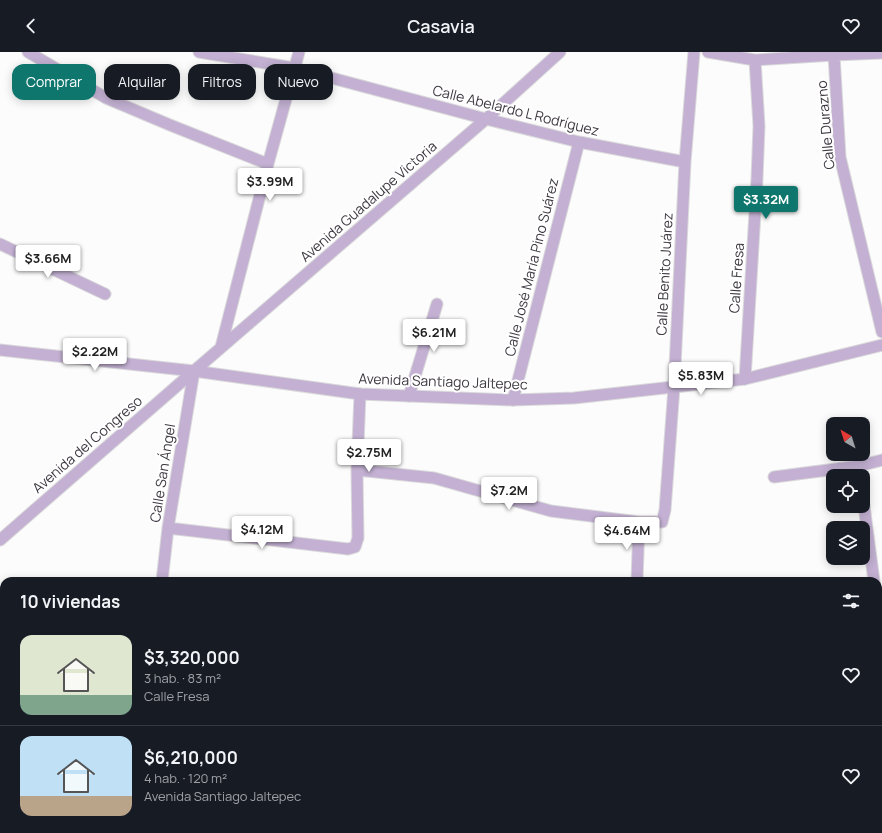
<!DOCTYPE html>
<html lang="es">
<meta charset="utf-8">
<style>
:root{--surface:#171b24;--page:#20242c;--text:#f1f3f6;--muted:#9ea1a6;--line:#363941;--accent:#0f766e}
body{margin:0;font-family:Manrope,sans-serif;background:var(--page);color:var(--text);height:100vh;display:flex;flex-direction:column;font-size:15px;white-space:nowrap}
*{box-sizing:border-box;margin:0}
p{font-size:13px;color:var(--muted)}
.icon{flex:none;width:22px;height:22px;fill:none;stroke:currentColor;stroke-width:2;stroke-linecap:round;stroke-linejoin:round}
.map{position:relative;flex:1;overflow:hidden}
.panel{position:absolute;left:0px;top:525px;width:882px;height:256px;display:flex;flex-direction:column;background:var(--surface);border-radius:12px 12px 0 0;box-shadow:0 2px 10px #0003}
.panel>*{flex:none}
.banner{position:absolute;left:12px;top:12px;width:400px;height:36px;display:flex;gap:8px}
.needle{width:26px;rotate:321deg}
.fabs{position:absolute;left:826px;top:365px;display:grid;gap:8px}
.fabs a{display:grid;place-items:center;width:44px;height:44px;border-radius:8px;background:var(--surface);box-shadow:0 2px 10px #0003;font-size:20px}
.price{position:absolute;translate:-50% -34px;padding:0 9px;border-radius:4px;background:#fff;color:#222;font-size:13px;line-height:26px;filter:drop-shadow(0 1px 2px #0008)}
.price::after{content:'';position:absolute;left:50%;top:24px;width:12px;height:9px;margin-left:-6px;background:inherit;clip-path:polygon(0 0,100% 0,50% 100%)}
.price.active{background:var(--accent);color:#fff}
ul{padding:0;list-style:none}
li{display:flex;align-items:center;gap:12px;height:100px;padding:0 20px}
li+li{border-top:1px solid var(--line)}
li span{display:grid;place-items:center;flex:none;width:112px;height:80px;border-radius:12px;color:#555}
li>.icon{margin-inline-start:auto}
span .icon{width:48px;height:48px;fill:#fffc;stroke-width:1}
li b{font-size:17px}
h2{display:flex;justify-content:space-between;align-items:center;height:48px;padding:0 20px;font-size:17px}
.chip{padding:0 14px;border-radius:12px;background:var(--surface);box-shadow:0 2px 10px #0003;font-size:14px;line-height:36px}
.chip.active{background:var(--accent);color:#fff}
header{display:flex;justify-content:space-between;align-items:center;height:52px;padding:0 20px;background:var(--surface);font-size:18px;font-weight:600}
.map>svg:first-child{display:block}
.green{fill:#b2eca4}
.building{fill:#d2c5dc;stroke:#b4a7be;filter:url(#shadow)}
.lines{fill:none;stroke-linecap:round;stroke-linejoin:round}
.service-casing{stroke:#dad9db;stroke-width:10}
.minor-casing{stroke:#dad9db;stroke-width:13}
.tertiary-casing{stroke:#dad9db;stroke-width:13}
.service{stroke:#c3b0d2;stroke-width:8}
.minor{stroke:#c3b0d2;stroke-width:11}
.tertiary{stroke:#c3b0d2;stroke-width:11}
.labels{text-anchor:middle;dominant-baseline:central;stroke-width:4;stroke-linejoin:round;paint-order:stroke}
.street-label{font-size:14px;fill:#3e3942;stroke:#fff}
</style>
<header><svg class="icon" aria-label="back" viewBox="0 0 24 24"><path d="M15 5l-7 7 7 7"/></svg>Casavia<svg class="icon" aria-label="heart" viewBox="0 0 24 24"><path d="M12 20l-8-8c-3-5 5-10 8-4 3-6 11-1 8 4z"/></svg></header>
<div class="map">
<svg width="882" height="781" viewBox="0 0 882 781">
<defs>
<filter id="shadow"><feDropShadow dx="3.5" dy="-3.5" stdDeviation="1" flood-color="#0004"/></filter>
</defs>
<rect width="100%" height="100%" fill="#fcfcfc"/>
<!-- green -->
<path class="green" d="M882 641V719L878 720V643Z
M882 754V781H873L870 777H878V762Z
M581 777H711L713 781H570Z
M725 777H771L769 781H727Z
M792 777H836L834 780 828 777 826 781H800Z"/>
<!-- building -->
<path class="building" d="M882 719V751L878 759V720Z
M777 777H787L795 781H775Z
M836 777H869L867 781H836L834 780Z"/>
<g class="lines">
<defs>
<path id="service" d="M0 667H4"/>
<path id="minor" d="M28 0 106 46 170 73 268 112
M199 0 294 16 486 67 579 90 685 110
M708 0 755 8 834 3 882 1
M834 3 840 105 882 280
M0 192 105 242
M221 295 268 112 299 0
M745 327 757 127 759 74 755 8
M409 344 437 252
M513 348 579 90
M859 414 860 424
M357 418 434 426 551 459 639 470H662L665 458 674 335 685 110 694 0
M774 425 859 414 882 408
M863 446 874 529
M168 476 348 497 355 495 358 486 357 418 360 342
M162 529 168 476 194 319
M637 529 639 470
M878 553 879 555H882
M878 631 882 630
M0 699H4
M150 777V781
M476 781 496 777"/>
<path id="tertiary" d="M0 298 194 319 360 342 513 348 574 346 745 327 882 293
M0 488 194 319 486 67 560 0"/>
</defs>
<!-- service casing -->
<use href="#service" class="service-casing"/>
<!-- minor casing -->
<use href="#minor" class="minor-casing"/>
<!-- tertiary casing -->
<use href="#tertiary" class="tertiary-casing"/>
<!-- service -->
<use href="#service" class="service"/>
<!-- minor -->
<use href="#minor" class="minor"/>
<!-- tertiary -->
<use href="#tertiary" class="tertiary"/>
</g>
<g class="labels">
<!-- street labels -->
<g class="street-label">
<text transform="translate(516 58) rotate(14)">Calle Abelardo L Rodríguez</text>
<text transform="translate(825 73) rotate(-95)">Calle Durazno</text>
<text transform="translate(368 149) rotate(-41)">Avenida Guadalupe Victoria</text>
<text transform="translate(531 215) rotate(-76)">Calle José María Pino Suárez</text>
<text transform="translate(664 222) rotate(-87)">Calle Benito Juárez</text>
<text transform="translate(736 226) rotate(-86)">Calle Fresa</text>
<text transform="translate(443 329) rotate(2)">Avenida Santiago Jaltepec</text>
<text transform="translate(87 392) rotate(-41)">Avenida del Congreso</text>
<text transform="translate(162 421) rotate(-81)">Calle San Ángel</text>
</g>
</g>
</svg>
<div class="fabs">
<a><svg class="needle" viewBox="-14 -14 28 28"><path d="M0-13l5 13h-10z" fill="#e53935"/><path d="M0 13l5-13h-10z" fill="#9ea1a6"/></svg></a>
<a><svg class="icon" aria-label="locate" viewBox="0 0 24 24"><circle cx="12" cy="12" r="6"/><path d="M12 2v4M12 18v4M2 12h4M18 12h4"/></svg></a>
<a><svg class="icon" aria-label="layers" viewBox="0 0 24 24"><path d="M12 4l9 5-9 5-9-5zM3 14l9 5 9-5"/></svg></a>
</div>
<b class="price" style="left:270px;top:150px">$3.99M</b>
<b class="price active" style="left:766px;top:168px">$3.32M</b>
<b class="price" style="left:48px;top:227px">$3.66M</b>
<b class="price" style="left:434px;top:301px">$6.21M</b>
<b class="price" style="left:95px;top:320px">$2.22M</b>
<b class="price" style="left:701px;top:344px">$5.83M</b>
<b class="price" style="left:369px;top:421px">$2.75M</b>
<b class="price" style="left:509px;top:459px">$7.2M</b>
<b class="price" style="left:262px;top:498px">$4.12M</b>
<b class="price" style="left:627px;top:499px">$4.64M</b>
<div class="banner">
<a class="chip active">Comprar</a>
<a class="chip">Alquilar</a>
<a class="chip">Filtros</a>
<a class="chip">Nuevo</a>
</div>
<section class="panel">
<h2>10 viviendas<svg class="icon" aria-label="filters" viewBox="0 0 24 24"><path d="M4 7h16M4 17h16"/><circle cx="9" cy="7" r="2"/><circle cx="15" cy="17" r="2"/></svg></h2>
<ul>
<li><span style="background:linear-gradient(#dfe7d0 75%,#7fa58c 0)"><svg class="icon" aria-label="home" viewBox="0 0 24 24"><path d="M3 11l9-7 9 7M6 9v11h12V9"/></svg></span><div><b>$3,320,000</b><p>3 hab. · 83 m²</p><p>Calle Fresa</p></div><svg class="icon" aria-label="heart" viewBox="0 0 24 24"><path d="M12 20l-8-8c-3-5 5-10 8-4 3-6 11-1 8 4z"/></svg></li>
<li><span style="background:linear-gradient(#bfe0f5 75%,#b9a48a 0)"><svg class="icon" aria-label="home" viewBox="0 0 24 24"><path d="M3 11l9-7 9 7M6 9v11h12V9"/></svg></span><div><b>$6,210,000</b><p>4 hab. · 120 m²</p><p>Avenida Santiago Jaltepec</p></div><svg class="icon" aria-label="heart" viewBox="0 0 24 24"><path d="M12 20l-8-8c-3-5 5-10 8-4 3-6 11-1 8 4z"/></svg></li>
</ul>
</section>
</div>
